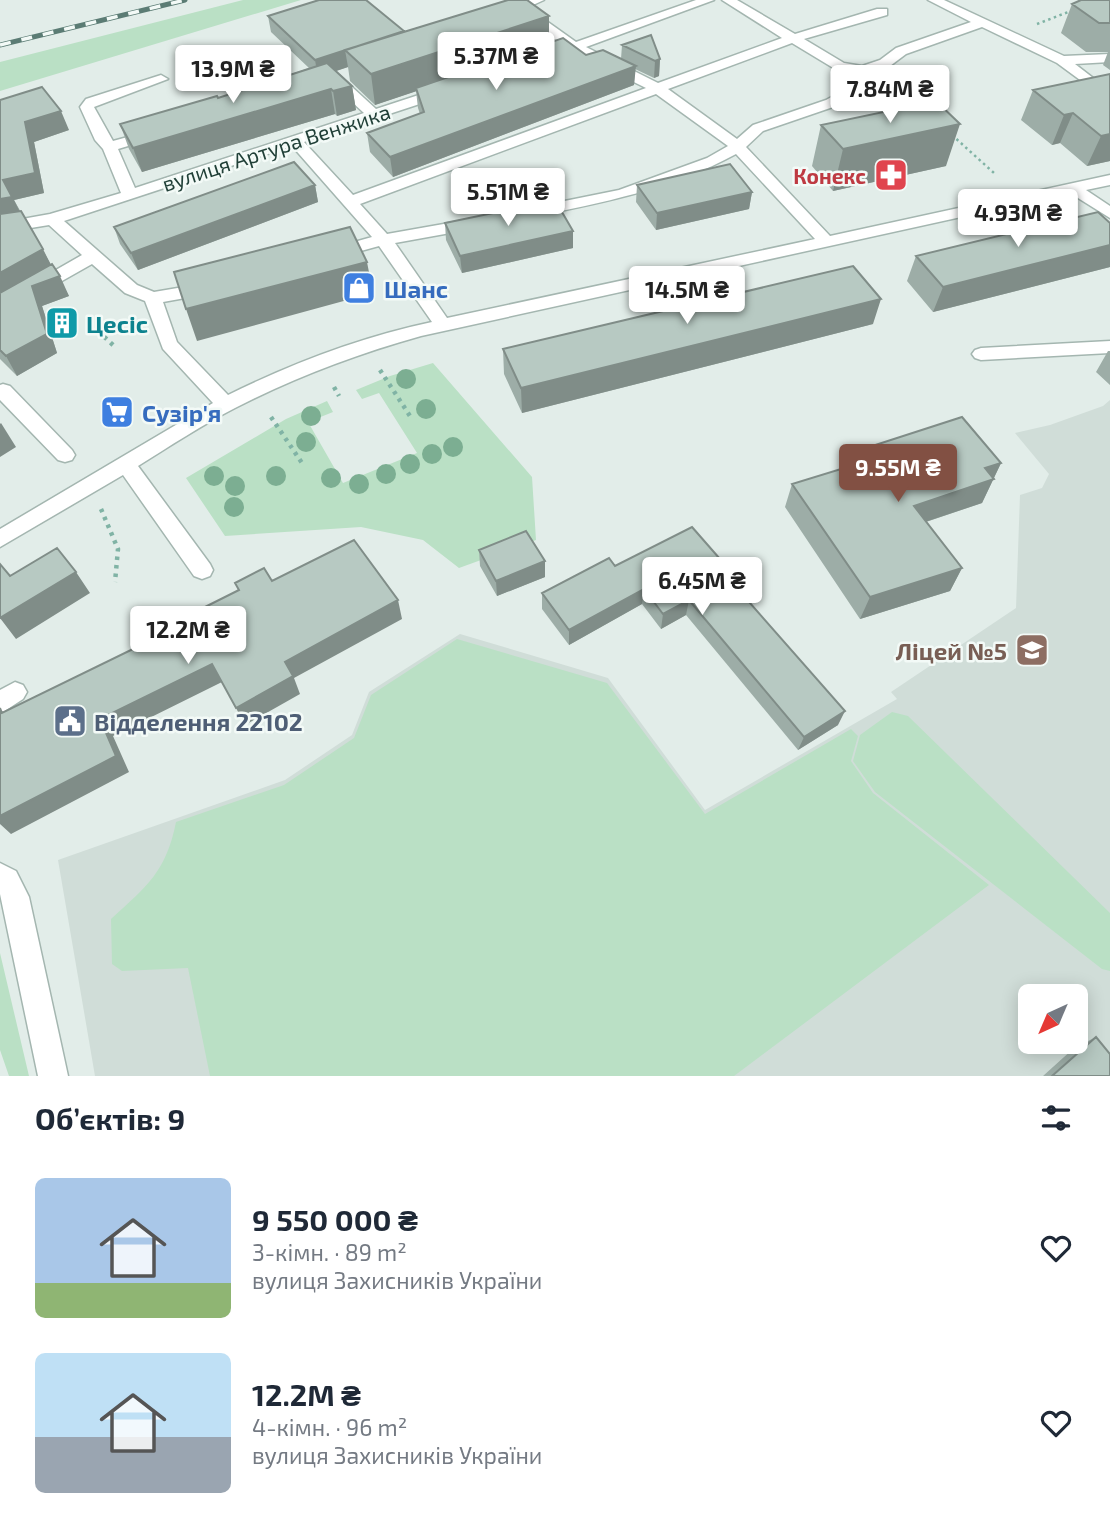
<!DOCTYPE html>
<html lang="uk">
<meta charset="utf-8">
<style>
:root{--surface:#fff;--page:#f6f6f7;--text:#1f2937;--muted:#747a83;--accent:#825043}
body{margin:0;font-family:"Exo 2",sans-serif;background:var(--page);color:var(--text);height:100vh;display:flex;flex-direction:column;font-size:26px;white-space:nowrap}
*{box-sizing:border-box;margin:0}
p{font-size:23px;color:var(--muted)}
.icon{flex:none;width:38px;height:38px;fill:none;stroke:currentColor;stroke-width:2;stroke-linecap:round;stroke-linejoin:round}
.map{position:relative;height:1076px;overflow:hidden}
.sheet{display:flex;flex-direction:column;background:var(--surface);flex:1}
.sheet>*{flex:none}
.needle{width:46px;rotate:224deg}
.fabs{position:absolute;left:1018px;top:984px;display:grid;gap:14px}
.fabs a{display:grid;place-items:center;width:70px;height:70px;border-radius:10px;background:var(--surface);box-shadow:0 4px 18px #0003;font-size:35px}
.price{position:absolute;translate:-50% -60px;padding:0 16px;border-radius:7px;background:#fff;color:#222;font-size:23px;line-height:46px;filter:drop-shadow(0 2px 4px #0008)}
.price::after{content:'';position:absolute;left:50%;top:42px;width:21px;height:16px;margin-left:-10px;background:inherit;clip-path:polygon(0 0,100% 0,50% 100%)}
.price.selected{background:var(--accent);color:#fff}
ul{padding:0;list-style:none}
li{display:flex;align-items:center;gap:21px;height:175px;padding:0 35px}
li span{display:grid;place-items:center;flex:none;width:196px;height:140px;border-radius:10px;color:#555}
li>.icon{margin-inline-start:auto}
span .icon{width:84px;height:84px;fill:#fffc;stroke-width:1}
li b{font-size:30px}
h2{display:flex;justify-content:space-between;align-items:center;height:84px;padding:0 35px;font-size:30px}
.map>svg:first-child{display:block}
.built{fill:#d0ddd8;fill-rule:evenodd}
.green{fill:#bae0c5}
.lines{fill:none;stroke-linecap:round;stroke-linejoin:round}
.minor-casing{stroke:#a4b6b0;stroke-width:3}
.path-far1{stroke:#80b3a5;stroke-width:2.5;stroke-dasharray:2.5 3.5;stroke-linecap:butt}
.path{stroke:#80b3a5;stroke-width:4.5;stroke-dasharray:3.5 5;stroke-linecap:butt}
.minor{fill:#fff;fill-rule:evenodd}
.rail-casing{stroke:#5b7c74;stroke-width:5}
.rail{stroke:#f3faf7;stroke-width:3.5;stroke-dasharray:11;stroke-linecap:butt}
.tree{fill:#7cae92}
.wall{fill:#9dada7}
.shaded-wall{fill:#808d88}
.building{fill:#b7c9c2;stroke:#808d88;stroke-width:2}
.labels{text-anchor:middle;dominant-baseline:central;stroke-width:5;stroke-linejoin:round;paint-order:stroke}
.far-street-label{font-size:21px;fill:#214038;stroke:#f3faf7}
.far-health-label{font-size:21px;font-weight:bold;fill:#be3a42;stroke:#f3faf7;text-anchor:end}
.shop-label{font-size:24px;font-weight:bold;fill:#366cbe;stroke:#f3faf7;text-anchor:start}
.culture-label{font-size:24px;font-weight:bold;fill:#0d838f;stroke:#f3faf7;text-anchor:start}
.education-label{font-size:24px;font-weight:bold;fill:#785e54;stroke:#f3faf7;text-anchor:end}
.service-label{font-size:24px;font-weight:bold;fill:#4e5e75;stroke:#f3faf7;text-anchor:start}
</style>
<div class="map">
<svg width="1110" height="1076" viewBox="0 0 1110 1076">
<rect width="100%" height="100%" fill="#e2ede9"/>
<!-- built -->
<path class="built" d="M1110 400V1076H95L58 860 285 780 352 735 369 692 460 634 608 678 705 810 897 699 891 692 1016 608 1020 495 1042 488 1049 474 1015 433 1050 425 1103 406ZM1031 996H1076V1041H1031Z"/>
<!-- green -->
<path class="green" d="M243 0H301L0 91V62Z
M433 363 532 477 536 540 459 568 423 540 361 527 225 536 186 478 286 419 327 401 333 412 308 422 343 483 417 453 379 393 362 399 356 390 390 376Z
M457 639 607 683 705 814 851 729 858 736 851 761 873 793 989 885 734 1076H210L188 968 122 971 112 964 111 919C147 886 166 872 176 822L284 785 354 738 371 695Z
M892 712 908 716 1110 913V971L1102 969 875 792 853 761 860 735Z
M0 953 29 1076H9L0 1050Z"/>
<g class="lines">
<defs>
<path id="minor" d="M526 0H544L522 10H531L576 42 696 0H714L586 47 658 83 782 38 722 0H737L795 34 877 9H887V15L804 39 844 63 862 66 880 60 896 48 971 22 928 0H944L1064 56 1110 54V62L1075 64 1110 91V102L1057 63 982 27 906 54 890 66 869 73 859 93 836 106 763 131 746 147 830 236 1110 175V185L1086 190 1110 206V218L1070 193 421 336C357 354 295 377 235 408 202 425 170 446 138 466L210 564 213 570 210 576 202 579 194 576 123 475 0 547V529L213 403 163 349 145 301 125 293 92 264 0 316V302L82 255 49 225 0 233V223L50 214 121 193 103 149 95 140 80 107 86 99 161 75 168 79 94 107 113 141 153 130 160 134 158 137 118 149 135 188 364 113 330 82V76H340L376 109 440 88H450V94L304 142 353 195 646 88 573 52 548 60 543 59V53L564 46 520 14 515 22 510 23 503 19 513 4ZM792 43 835 69 855 73 848 88 826 100 753 125 737 139 668 89ZM656 94 728 146 707 158 619 190 525 209 523 212 525 215 531 217C602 203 672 189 736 154L815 239 447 318 395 243 478 228 480 224 478 220 472 219 387 234 360 204ZM292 146 372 237 326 250 324 254 326 258 332 259 379 246 432 322C361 337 293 363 228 395L177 342 163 302 213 293 216 289 213 285 207 283 154 292 137 285 64 221Z
M1110 341V353L981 360 975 358 972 354 975 350 981 348Z
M3 384 10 386 72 450 75 455 72 460 65 462 58 460 0 400V385Z
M15 682 23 685 27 692 23 699 0 714V690Z
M0 863 16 871 29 897 68 1076H38L0 894Z"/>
</defs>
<!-- minor casing -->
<use href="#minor" class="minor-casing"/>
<!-- path-far1 -->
<path class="path-far1" d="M1037 24 1071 11
M952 135 994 173"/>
<!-- path -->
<path class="path" d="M98 331 113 345
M380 370 410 416
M334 387 339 396
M271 417 302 463
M101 509 118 549 115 582"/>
<!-- minor -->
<use href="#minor" class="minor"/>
<defs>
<path id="rail" d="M0 45 185 0"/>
</defs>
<!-- rail casing -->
<use href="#rail" class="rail-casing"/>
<!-- rail -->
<use href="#rail" class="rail"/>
</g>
<!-- trees -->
<g class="tree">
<circle cx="406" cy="379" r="10"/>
<circle cx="426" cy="409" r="10"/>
<circle cx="311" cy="416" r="10"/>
<circle cx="306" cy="442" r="10"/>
<circle cx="453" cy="447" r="10"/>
<circle cx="432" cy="454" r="10"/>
<circle cx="410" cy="464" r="10"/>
<circle cx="386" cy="474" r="10"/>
<circle cx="214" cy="476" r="10"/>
<circle cx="276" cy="476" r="10"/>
<circle cx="331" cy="478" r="10"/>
<circle cx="359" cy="484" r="10"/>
<circle cx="235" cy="486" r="10"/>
<circle cx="234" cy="507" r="10"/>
</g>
<!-- wall -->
<path class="wall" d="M1110 0V70L1103 65 1108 52H1086L1061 33 1072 4Z
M268 16 404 31V32L549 16V42L586 55 621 59 622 45 660 59 659 76 654 78 635 69 634 85 393 177 370 152 367 133 420 114 418 108 416 91 375 105 350 81 348 67 336 71 352 86 356 110 337 116 335 114 142 172 129 149 120 124 218 98 309 68 271 32Z
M1110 74V161L1087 166 1060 143 1052 145 1021 120 1033 90Z
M0 100 69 130 34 142 44 193 14 200 69 296 42 306 57 353 17 376 0 359Z
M821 125 946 166 833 191 812 166Z
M315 185 318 202 138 270 120 244 114 227Z
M637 185 752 192 749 209 656 230 636 202Z
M445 223 573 231V248L462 273 446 240Z
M1110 223V267L933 312 907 281 916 256Z
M873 324 522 413 504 374 503 349Z
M1108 351H1110V385L1096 372Z
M869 447 1001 463 982 503 926 522 962 568 950 591 860 619 785 507 792 484 863 463Z
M479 550 545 561V577L497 596 480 566Z
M615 566 732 584 838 725 798 750 686 615 661 629 642 604 569 645 542 609V593Z
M1096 1037 1110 1076H1043L1074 1048Z"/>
<!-- shaded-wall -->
<path class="shaded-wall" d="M549 16V47L375 105 371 74Z
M404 31 406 47 345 50 348 67 318 77 315 60Z
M660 59 659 76 654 78 655 61Z
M636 66 634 85 393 177 390 157Z
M352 86 356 110 337 116 333 91Z
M331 89 335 114 142 172 133 148Z
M61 111 69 130 34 142 44 193 14 200 22 216 0 221V199L3 180 25 122Z
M1073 113 1060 143 1052 145 1064 115Z
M960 124 946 166 833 191 843 149Z
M1110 134V161L1087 166 1101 136Z
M315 185 318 202 138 270 131 253Z
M752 192 749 209 656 230 657 213Z
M573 231V248L462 273 460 256Z
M1110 245V267L933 312 943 287Z
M43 249 53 269 0 299V273Z
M367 262 373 293 197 341 186 309Z
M60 276 69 296 42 306 57 353 17 376 6 356 32 286Z
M881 299 873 324 522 413 521 388Z
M1 423 16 447 0 457V424Z
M1001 463 982 503 904 529 914 506 985 468Z
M545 561V577L497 596 496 581Z
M962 568 950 591 860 619 870 597Z
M76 572 90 593 16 639 0 618Z
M734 575 731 590 728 578Z
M644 589 642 604 569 645V630Z
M398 600 402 619 294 678 300 694 245 725 236 708 285 662Z
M689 600 686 615 661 629 663 614Z
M212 664 222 682 113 736 129 772 11 834 0 824V816L100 719Z
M845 711 838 725 798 750 804 737Z"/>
<!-- building -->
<path class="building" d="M319 0H366L404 31 315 60 268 16Z
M508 0H527L549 16 371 74 345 50Z
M1081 0H1110V23H1099L1072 4Z
M651 35 660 59 655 61 622 45Z
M563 38 586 55 603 50 636 66 390 157 367 133 424 112 416 88Z
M327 63 352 86 333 91 331 89 133 148 120 124 217 96 218 98Z
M1110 74V134L1101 136 1073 113 1064 115 1033 90Z
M42 87 61 111 25 122 35 173 3 180 12 197 0 199V100Z
M936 101 960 124 843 149 821 125Z
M294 162 315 185 131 253 114 227Z
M730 164 752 192 657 213 637 185Z
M555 200 573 231 460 256 445 223Z
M21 211 43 249 0 273V214Z
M1098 212 1110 223V245L943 287 916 256Z
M350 227 367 262 186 309 174 272Z
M52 264 60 276 32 286 47 334 6 356 0 350V293Z
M853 266 881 299 521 388 503 349Z
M962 417 1001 463 985 468 994 479 914 506 962 568 870 597 792 484 877 458 869 447Z
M692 527 734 575 728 578 845 711 804 737 689 600 663 614 644 589 569 630 542 593 609 558 615 566Z
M526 531 545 561 496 581 479 550Z
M354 540 398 600 285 662 293 676 236 708 212 664 100 719 116 756 0 816V708L2 713 172 630 169 625 239 590 235 583 264 568 272 581Z
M57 548 76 572 0 618V564L10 576Z
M1096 1037 1110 1054V1076H1052Z"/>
<!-- icons -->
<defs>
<symbol id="pharmacy-square" viewBox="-11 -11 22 22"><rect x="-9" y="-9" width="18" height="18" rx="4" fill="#e0444e" stroke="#f3faf7"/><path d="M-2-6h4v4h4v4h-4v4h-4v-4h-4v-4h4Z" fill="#fff"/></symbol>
<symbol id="shop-square" viewBox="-11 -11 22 22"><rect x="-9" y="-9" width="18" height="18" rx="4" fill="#3f7fe0" stroke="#f3faf7"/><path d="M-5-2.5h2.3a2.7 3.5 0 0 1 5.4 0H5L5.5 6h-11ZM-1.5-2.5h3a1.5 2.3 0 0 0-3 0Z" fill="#fff"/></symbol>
<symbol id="building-square" viewBox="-11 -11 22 22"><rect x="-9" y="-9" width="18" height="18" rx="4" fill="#0f9aa8" stroke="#f3faf7"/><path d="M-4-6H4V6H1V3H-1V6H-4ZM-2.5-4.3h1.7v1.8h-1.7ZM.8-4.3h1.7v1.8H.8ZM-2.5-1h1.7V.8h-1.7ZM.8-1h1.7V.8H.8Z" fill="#fff"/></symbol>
<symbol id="supermarket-square" viewBox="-11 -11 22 22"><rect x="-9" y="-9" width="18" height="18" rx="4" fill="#3f7fe0" stroke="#f3faf7"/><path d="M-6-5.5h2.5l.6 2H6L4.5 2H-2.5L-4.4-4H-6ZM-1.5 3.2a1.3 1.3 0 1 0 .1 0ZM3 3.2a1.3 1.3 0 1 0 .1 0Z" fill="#fff"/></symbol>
<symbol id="school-square" viewBox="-11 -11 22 22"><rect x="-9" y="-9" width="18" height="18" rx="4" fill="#8d6e63" stroke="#f3faf7"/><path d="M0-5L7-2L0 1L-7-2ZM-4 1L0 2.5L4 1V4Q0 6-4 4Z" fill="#fff"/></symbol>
<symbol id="civic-square" viewBox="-11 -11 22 22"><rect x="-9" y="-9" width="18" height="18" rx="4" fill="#5c6f8a" stroke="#f3faf7"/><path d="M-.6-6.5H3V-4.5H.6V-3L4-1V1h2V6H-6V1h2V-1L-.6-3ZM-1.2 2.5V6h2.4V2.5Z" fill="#fff"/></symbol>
</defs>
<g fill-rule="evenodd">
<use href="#pharmacy-square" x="872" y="156" width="38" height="38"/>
<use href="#shop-square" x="340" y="269" width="38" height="38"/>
<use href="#building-square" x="43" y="304" width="38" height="38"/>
<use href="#supermarket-square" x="98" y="393" width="38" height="38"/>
<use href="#school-square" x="1013" y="631" width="38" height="38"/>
<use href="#civic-square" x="51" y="702" width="38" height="38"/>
</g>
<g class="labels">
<!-- far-street labels -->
<g class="far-street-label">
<text transform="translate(276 147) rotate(-18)">вулиця Артура Венжика</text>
</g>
<!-- far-health labels -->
<g class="far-health-label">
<text x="866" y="175">Конекс</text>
</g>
<!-- shop labels -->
<g class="shop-label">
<text x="384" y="288">Шанс</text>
<text x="142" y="412">Сузір'я</text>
</g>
<!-- culture labels -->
<g class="culture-label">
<text x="86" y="323">Цесіс</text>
</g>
<!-- education labels -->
<g class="education-label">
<text x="1007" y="650">Ліцей №5</text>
</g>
<!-- service labels -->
<g class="service-label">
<text x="94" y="721">Відделення 22102</text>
</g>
</g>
</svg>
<div class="fabs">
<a><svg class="needle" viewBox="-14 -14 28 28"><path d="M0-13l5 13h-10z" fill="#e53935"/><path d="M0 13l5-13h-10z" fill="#747a83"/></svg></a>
</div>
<b class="price" style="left:496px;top:92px">5.37M ₴</b>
<b class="price" style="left:233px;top:105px">13.9M ₴</b>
<b class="price" style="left:890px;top:125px">7.84M ₴</b>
<b class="price" style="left:508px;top:228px">5.51M ₴</b>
<b class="price" style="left:1018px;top:249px">4.93M ₴</b>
<b class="price" style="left:687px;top:326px">14.5M ₴</b>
<b class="price selected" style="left:898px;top:504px">9.55M ₴</b>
<b class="price" style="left:702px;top:617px">6.45M ₴</b>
<b class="price" style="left:188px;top:666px">12.2M ₴</b>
</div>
<section class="sheet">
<h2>Об’єктів: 9<svg class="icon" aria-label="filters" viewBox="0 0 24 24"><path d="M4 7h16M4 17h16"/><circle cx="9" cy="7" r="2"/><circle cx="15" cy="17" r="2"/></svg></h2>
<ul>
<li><span style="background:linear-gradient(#a9c7e8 75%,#8fb573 0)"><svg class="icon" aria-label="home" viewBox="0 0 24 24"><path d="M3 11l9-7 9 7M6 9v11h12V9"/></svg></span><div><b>9 550 000 ₴</b><p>3-кімн. · 89 m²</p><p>вулиця Захисників України</p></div><svg class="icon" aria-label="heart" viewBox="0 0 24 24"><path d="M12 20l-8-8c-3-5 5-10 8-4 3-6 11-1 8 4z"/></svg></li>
<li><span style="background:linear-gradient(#bfe0f5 60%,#9aa5b1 0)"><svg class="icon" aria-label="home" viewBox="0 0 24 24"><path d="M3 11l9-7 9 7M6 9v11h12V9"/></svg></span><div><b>12.2M ₴</b><p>4-кімн. · 96 m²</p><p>вулиця Захисників України</p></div><svg class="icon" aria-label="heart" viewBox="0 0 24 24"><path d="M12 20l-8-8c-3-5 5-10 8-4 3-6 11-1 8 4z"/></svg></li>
</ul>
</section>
